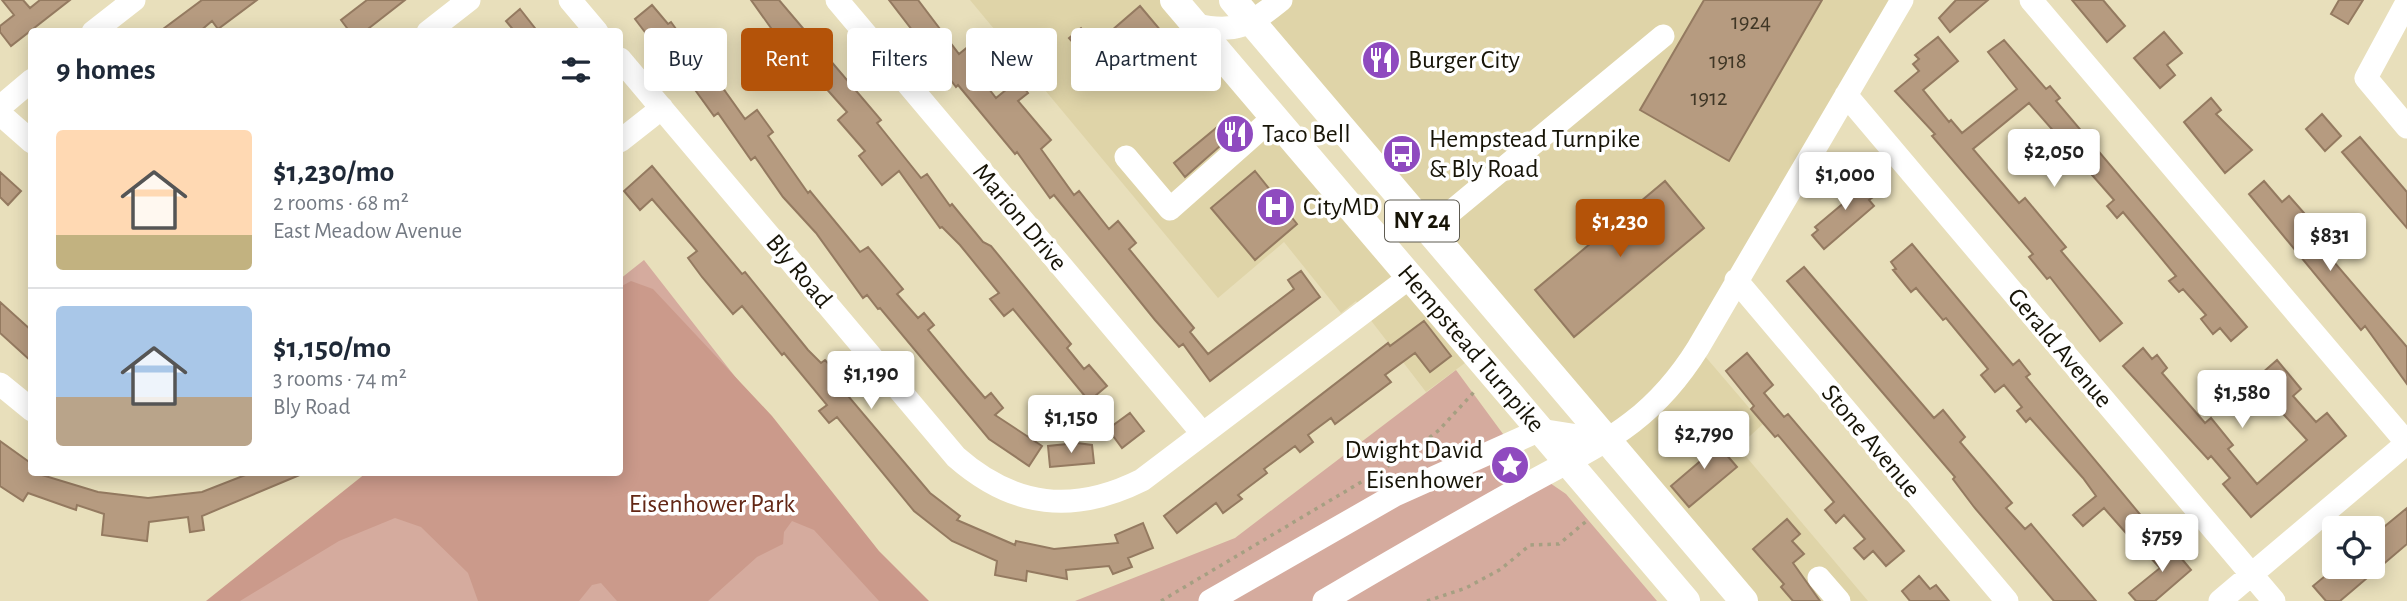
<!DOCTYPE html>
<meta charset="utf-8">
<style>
:root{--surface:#fff;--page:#f6f6f7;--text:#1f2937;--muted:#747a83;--line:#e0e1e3;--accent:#b45309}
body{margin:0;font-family:"Alegreya Sans",sans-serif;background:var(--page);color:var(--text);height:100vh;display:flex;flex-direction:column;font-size:26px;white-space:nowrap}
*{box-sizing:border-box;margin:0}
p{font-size:23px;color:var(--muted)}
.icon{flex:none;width:38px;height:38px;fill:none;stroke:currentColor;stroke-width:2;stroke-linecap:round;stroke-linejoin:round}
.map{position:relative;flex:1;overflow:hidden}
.details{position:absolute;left:28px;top:28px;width:595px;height:448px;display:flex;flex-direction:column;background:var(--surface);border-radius:7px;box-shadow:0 4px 18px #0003}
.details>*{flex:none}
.hud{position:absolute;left:644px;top:28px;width:665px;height:63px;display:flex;gap:14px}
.controls{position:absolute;left:2322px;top:516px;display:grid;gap:14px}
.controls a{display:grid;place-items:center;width:63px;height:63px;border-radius:7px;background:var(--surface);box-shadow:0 4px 18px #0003;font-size:35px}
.price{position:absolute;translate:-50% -60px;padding:0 16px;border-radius:7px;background:#fff;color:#222;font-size:23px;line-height:46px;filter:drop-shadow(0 2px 4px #0008)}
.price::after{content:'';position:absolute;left:50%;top:42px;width:21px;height:16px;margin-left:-10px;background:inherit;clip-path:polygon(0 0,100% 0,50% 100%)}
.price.on{background:var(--accent);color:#fff}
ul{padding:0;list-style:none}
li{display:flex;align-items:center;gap:21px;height:175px;padding:0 28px}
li+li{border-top:2px solid var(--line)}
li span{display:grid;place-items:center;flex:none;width:196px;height:140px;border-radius:7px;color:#555}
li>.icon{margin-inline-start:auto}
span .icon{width:84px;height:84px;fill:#fffc;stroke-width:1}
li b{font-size:30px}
h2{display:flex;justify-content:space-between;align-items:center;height:84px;padding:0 28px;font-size:30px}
.chip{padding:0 24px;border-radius:7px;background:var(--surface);box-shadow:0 4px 18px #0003;font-size:24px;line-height:63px}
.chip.on{background:var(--accent);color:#fff}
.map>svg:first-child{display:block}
.built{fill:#dfd4a8}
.green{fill:#d5ab9e}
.forest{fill:#cb9a8b}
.building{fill:#b69b80;stroke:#947a60;stroke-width:2}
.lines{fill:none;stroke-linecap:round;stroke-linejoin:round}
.path{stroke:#a69f82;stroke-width:3.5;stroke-dasharray:3.5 5;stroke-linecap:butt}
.minor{stroke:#fff;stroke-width:23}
.major{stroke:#fff;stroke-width:28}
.labels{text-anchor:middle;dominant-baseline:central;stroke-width:7;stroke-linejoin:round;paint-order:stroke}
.number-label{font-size:23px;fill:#3f3625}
.shield{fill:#fff;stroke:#5d5a51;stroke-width:2}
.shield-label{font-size:24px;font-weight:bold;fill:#171407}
.poi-label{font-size:26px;fill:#171407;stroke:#fff;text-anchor:start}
.street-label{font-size:26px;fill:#171407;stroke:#fff}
.park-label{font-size:26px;fill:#632715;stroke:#fff}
</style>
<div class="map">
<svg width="2407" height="601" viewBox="0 0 2407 601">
<rect width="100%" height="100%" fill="#e8dfbb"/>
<!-- built -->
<path class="built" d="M970 0H1167L1473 357 1426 392 1356 301 1341 313 1284 242 1218 298Z
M1232 0H1902L1698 348 1763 424 1738 447 1868 601H1746Z"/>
<!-- green -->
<path class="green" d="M644 260 910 601H222L381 473 620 472V279Z
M1456 370 1528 468 1566 494 1657 601H1075L1235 538Z"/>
<!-- forest -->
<path class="forest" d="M631 281 653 289 772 416 879 551 929 601H879L814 530 792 521 784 532 783 544 757 557 708 601H617L601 583 592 585 579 601H478L468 573 421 527 395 518 339 541 240 601H206L366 473 620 472V287Z"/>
<!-- building -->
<path class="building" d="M2 0H23L30 8 40 0H70L11 46 0 32V26L14 15Z
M202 0H257L218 29 212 21 199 32H159Z
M367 0H405L364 32H350L341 20Z
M751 0H779L881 120 877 123 921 178 927 174 950 206 952 204 983 242 991 246 1071 344 1067 348 1084 369 1089 365 1107 386 1089 401 1013 309 1004 316 990 299 999 293 960 245 942 227 940 228 899 171 882 185 859 156 865 151 838 120 847 112 785 42 757 67 743 53 771 28Z
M889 0H918L959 54 969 46 982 61 973 68 996 98 1018 80 1028 93 1018 101 1051 140 1041 149 1074 195 1079 191 1109 229 1118 221 1136 243 1129 249 1194 328 1190 332 1208 354 1294 289 1288 280 1301 271 1320 297 1210 381 1183 344 1179 347 1155 320 1054 195 1050 198 1017 152 1015 154 958 85 956 87Z
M1704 0H1822L1729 161 1640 110Z
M1956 0H1988L1950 32 1939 18Z
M2072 0H2103L2125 26 2107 42Z
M2339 0H2363L2348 24 2331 14Z
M652 5 668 24 671 22 702 65 705 63 745 119 757 110 773 132 768 136 808 193 810 191 860 252 868 247 903 289 897 294 918 318 924 313 934 325 928 330 967 377 985 398 991 393 1003 408 995 415 1042 446 1029 466 989 439 880 308 878 309 867 295 863 298 816 233 783 197 755 157 751 160 718 113 714 116 685 76 683 78 660 46 657 48 635 19Z
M1140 6 1162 32 1105 79 1069 38 1081 28 1096 44Z
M520 9 538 32H515L506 21Z
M2164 32 2182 53 2167 65 2175 75 2160 88 2134 58Z
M1938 37 1958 61 1923 90 1949 122 1951 120 1962 133 2017 89 1988 52 2004 40 2046 89 2050 86 2060 98 2056 101 2247 327 2231 341 2220 328 2213 334 2201 319 2206 315 2183 289 2179 292 2169 281 2176 276 2123 212 2117 218 2107 206 2114 200 2029 103 1973 149 2019 203 2025 198 2066 247 2061 251 2122 323 2100 341 2050 277 2047 279 2029 257 2033 254 1932 136 1935 134 1895 91 1919 71 1913 64 1919 59 1915 55Z
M1385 44 1398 60 1377 76 1364 61Z
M2211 98 2221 110 2216 114 2252 150 2225 173 2184 122Z
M2322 114 2341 136 2325 151 2306 129Z
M1227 119 1237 131 1185 177 1174 163Z
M2360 137 2407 192V228L2342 152Z
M652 166 742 274 745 272 808 350 821 363 825 360 837 373 832 377 930 493 960 516 957 520 1015 545 1016 541 1054 549 1118 543 1115 535 1143 523 1153 548 1128 558 1132 567 1113 574 1109 566 1066 570 1067 579 1027 571 1026 581 995 575 997 561 952 541 914 511 837 417 829 423 819 411 827 405 784 353 782 355 742 306 733 314 702 277 688 258 697 251 652 199 640 210 624 191Z
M1255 171 1297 224 1255 260 1211 208Z
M0 172 21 191 8 205 0 197Z
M1854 175 1873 197 1869 200 1874 206 1824 249 1812 235 1818 230 1815 227 1846 201 1837 190Z
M1665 181 1704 228 1574 337 1535 290Z
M2264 181 2282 202 2289 196 2311 221 2304 227 2407 347V384L2365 326 2361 330 2249 194Z
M1912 244 2013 365 2019 360 2030 374 2026 377 2143 518 2126 533 2104 508 2083 526 2073 515 2096 496 2083 478 2030 418 2026 422 2017 411 2022 407 2004 385 1995 392 1981 375 1988 369 1946 318 1943 320 1916 288 1911 292 1893 270 1896 269 1891 262Z
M1804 267 1934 418 1943 410 1965 437 1960 442 2012 503 2006 508 2025 529 2031 524 2096 601H2054L1974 507 1953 479 1955 477 1787 281Z
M0 302 32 331V362L0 333Z
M1424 321 1451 356 1430 372 1415 353 1385 375 1391 382 1335 424 1331 418 1308 435 1313 442 1300 452 1295 446 1264 469 1267 473 1238 495 1242 499 1223 513 1216 503 1177 533 1164 516 1388 343 1390 346Z
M2143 348 2152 359 2157 355 2167 368 2162 373 2205 423 2211 418 2233 445 2228 449 2257 484 2307 440 2253 381 2277 360 2301 389 2293 396 2316 422 2327 413 2346 436 2251 517 2223 484 2230 478 2211 456 2208 459 2123 366Z
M1747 353 1773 385 1764 393 1784 417 1788 414 1904 551 1886 566 1873 551 1864 559 1854 548 1865 539 1844 515 1836 523 1825 510 1834 502 1778 435 1775 437 1751 409 1754 406 1726 371Z
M1130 413 1144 431 1122 448 1108 429Z
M1706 431 1737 467 1689 507 1671 486 1705 457 1693 442Z
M0 441 32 464V472L98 492 148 498 202 492 253 472 302 474 202 516 204 530 190 532 188 517 149 522 147 541 102 535 104 514 77 505 76 510 28 493 23 501 0 486Z
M1077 443 1092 445 1094 463 1050 467 1048 446Z
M2407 508V544L2340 601H2326L2313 586 2336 567H2373V536Z
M1787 519 1800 534 1792 541 1804 554 1793 563 1820 601H1793L1781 587 1784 584 1753 549Z
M2166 540 2191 570 2155 601H2136L2129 593 2160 568 2148 555Z
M1919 576 1930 589 1936 585 1949 601H1910L1902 591Z"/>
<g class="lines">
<!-- path -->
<path class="path" d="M1161 601 1410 453 1439 430 1474 392
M1427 601 1466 588 1501 569 1530 545 1559 544 1589 519"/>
<!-- minor -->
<path class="minor" d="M570 0 597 32
M837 0 1203 434
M2031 0 2407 443
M2407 2 2366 78 2407 127
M1196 25C1236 34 1250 25 1281 0
M93 32 134 0
M428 32 469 0
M620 59 956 457C1014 508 1074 514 1142 480L1410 277
M1846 95 2274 601
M0 107 32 80
M0 114 32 142
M620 141 662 108
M1126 157 1170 209 1274 117
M1429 230 1663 36
M1736 280 2007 601
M0 384 32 410
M1819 578 1839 601
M1210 601 1395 495 1540 430 1610 441
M1324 601C1386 564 1449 528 1513 492 1592 447 1647 430 1698 348L1902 0
M2220 601 2407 443"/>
<!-- major -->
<g class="major">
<path id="s1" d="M1174 0 1686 601"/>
<path d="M1233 0 1744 601"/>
</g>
</g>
<!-- icons -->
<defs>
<symbol id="restaurant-disc" viewBox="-11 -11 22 22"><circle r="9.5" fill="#8f4abf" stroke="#fff"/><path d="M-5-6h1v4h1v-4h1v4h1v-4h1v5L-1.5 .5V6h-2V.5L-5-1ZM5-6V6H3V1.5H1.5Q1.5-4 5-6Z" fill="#fff"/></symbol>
<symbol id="bus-disc" viewBox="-11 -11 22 22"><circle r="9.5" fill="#8f4abf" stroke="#fff"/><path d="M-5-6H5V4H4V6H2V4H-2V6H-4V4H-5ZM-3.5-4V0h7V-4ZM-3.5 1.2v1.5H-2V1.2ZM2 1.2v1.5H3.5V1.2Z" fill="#fff"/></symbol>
<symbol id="hospital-disc" viewBox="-11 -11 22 22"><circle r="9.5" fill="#8f4abf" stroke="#fff"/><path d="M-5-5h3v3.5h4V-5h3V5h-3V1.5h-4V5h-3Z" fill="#fff"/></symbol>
<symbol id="sight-disc" viewBox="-11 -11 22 22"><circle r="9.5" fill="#8f4abf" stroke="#fff"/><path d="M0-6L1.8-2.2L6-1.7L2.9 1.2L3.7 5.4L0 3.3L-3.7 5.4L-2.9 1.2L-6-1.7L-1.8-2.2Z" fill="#fff"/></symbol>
</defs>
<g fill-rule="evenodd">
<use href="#restaurant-disc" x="1359" y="38" width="44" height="44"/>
<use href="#restaurant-disc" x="1213" y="112" width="44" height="44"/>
<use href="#bus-disc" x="1380" y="132" width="44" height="44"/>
<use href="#hospital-disc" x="1254" y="185" width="44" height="44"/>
<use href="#sight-disc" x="1488" y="443" width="44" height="44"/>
</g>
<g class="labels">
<!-- number labels -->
<g class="number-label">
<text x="1751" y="22">1924</text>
<text x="1728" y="61">1918</text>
<text x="1709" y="98">1912</text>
</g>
<!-- shield labels -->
<rect class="shield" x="1385" y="200.5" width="74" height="41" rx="5"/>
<g class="shield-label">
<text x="1422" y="221">NY 24</text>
</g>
<!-- poi labels -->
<g class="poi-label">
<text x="1408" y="60">Burger City</text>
<text x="1262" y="134">Taco Bell</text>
<text x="1429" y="139">Hempstead Turnpike<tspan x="1429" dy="30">&amp; Bly Road</tspan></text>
<text x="1303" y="207">CityMD</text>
<text x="1483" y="450" text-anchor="end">Dwight David<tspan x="1483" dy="30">Eisenhower</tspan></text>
</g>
<!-- street labels -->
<g class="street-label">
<text transform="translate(1020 217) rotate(50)">Marion Drive</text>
<text transform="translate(799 271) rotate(50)">Bly Road</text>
<text stroke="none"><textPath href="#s1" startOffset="458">Hempstead Turnpike</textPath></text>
<text transform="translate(2060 348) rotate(50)">Gerald Avenue</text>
<text transform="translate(1871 441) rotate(50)">Stone Avenue</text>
</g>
<!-- park labels -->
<g class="park-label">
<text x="712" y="504">Eisenhower Park</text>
</g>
</g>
</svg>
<div class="controls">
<a><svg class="icon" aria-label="locate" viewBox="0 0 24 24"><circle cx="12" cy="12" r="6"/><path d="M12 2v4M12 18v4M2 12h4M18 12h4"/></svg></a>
</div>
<b class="price" style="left:2054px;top:189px">$2,050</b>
<b class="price" style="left:1845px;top:212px">$1,000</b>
<b class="price on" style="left:1620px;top:259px">$1,230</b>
<b class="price" style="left:2330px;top:273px">$831</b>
<b class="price" style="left:871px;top:411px">$1,190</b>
<b class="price" style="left:2242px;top:430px">$1,580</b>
<b class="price" style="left:1071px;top:455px">$1,150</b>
<b class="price" style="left:1704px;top:471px">$2,790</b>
<b class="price" style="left:2162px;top:574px">$759</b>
<div class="hud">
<a class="chip">Buy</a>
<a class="chip on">Rent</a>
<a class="chip">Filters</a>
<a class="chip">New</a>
<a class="chip">Apartment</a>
</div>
<section class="details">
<h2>9 homes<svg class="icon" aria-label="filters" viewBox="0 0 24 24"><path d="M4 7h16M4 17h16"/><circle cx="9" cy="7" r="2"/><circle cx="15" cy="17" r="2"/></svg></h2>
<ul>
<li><span style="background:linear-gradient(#ffd9b3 75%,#c2b280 0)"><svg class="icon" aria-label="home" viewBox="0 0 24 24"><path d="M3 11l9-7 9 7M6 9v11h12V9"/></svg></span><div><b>$1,230/mo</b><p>2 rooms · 68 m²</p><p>East Meadow Avenue</p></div></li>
<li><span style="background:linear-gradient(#a9c7e8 65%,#b9a48a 0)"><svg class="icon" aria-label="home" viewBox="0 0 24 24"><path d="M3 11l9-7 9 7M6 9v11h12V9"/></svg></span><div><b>$1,150/mo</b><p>3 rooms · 74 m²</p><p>Bly Road</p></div></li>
</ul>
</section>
</div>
